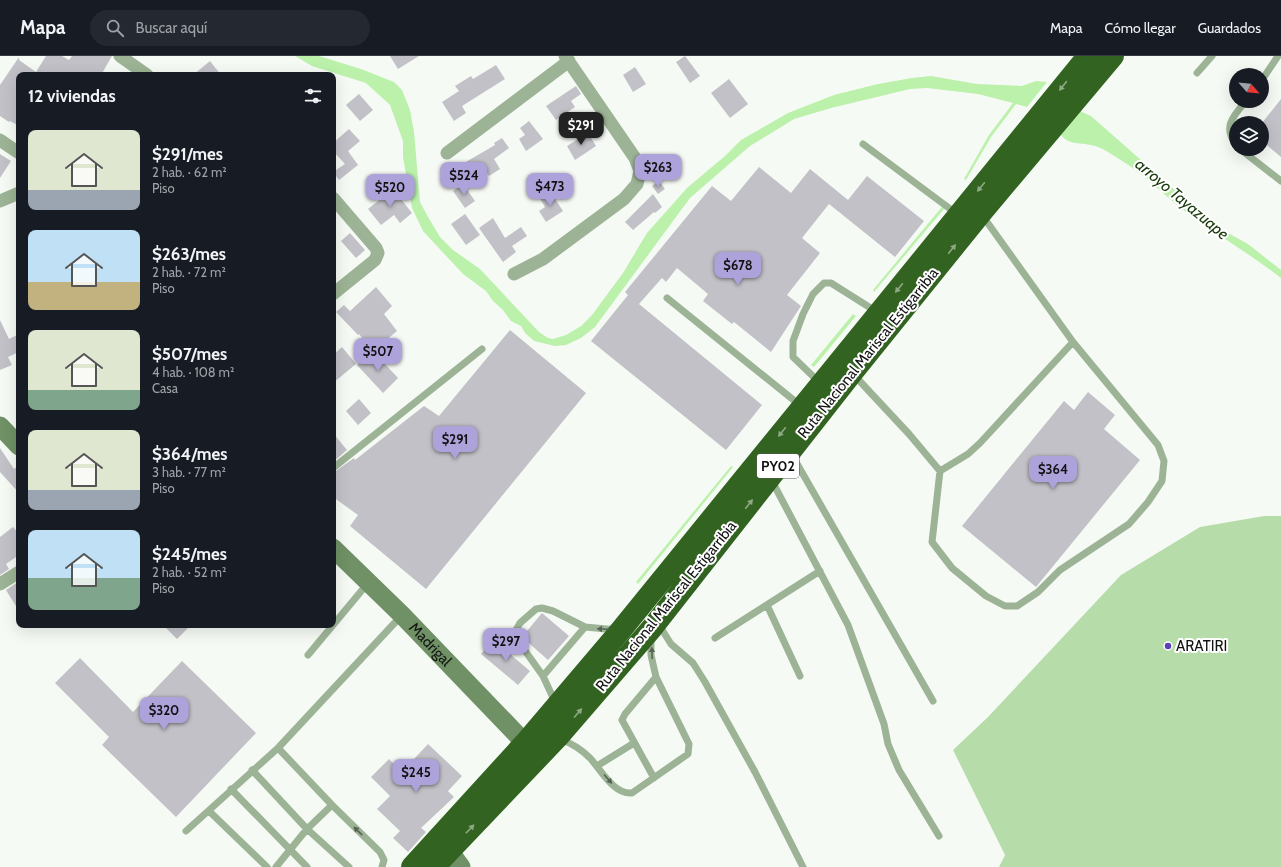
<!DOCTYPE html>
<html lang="es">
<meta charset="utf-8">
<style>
:root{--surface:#171b24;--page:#242831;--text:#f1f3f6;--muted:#9ea1a6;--line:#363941;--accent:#ada2da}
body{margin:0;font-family:Cabin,sans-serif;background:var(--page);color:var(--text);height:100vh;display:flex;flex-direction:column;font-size:15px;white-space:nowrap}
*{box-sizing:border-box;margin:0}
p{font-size:13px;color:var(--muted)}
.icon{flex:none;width:22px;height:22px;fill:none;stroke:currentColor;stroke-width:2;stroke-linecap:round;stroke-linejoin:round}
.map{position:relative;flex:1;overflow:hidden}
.side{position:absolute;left:16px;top:16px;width:320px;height:556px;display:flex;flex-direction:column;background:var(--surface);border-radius:8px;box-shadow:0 4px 16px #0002}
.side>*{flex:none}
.needle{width:26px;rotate:117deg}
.fabs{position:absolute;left:1229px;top:12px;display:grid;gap:8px}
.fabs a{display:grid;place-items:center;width:40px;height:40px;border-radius:50%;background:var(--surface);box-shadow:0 4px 16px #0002;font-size:20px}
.price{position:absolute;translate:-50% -34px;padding:0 9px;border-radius:8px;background:var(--accent);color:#111;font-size:13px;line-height:26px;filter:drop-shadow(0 1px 2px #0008)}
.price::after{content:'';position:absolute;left:50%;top:24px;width:12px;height:9px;margin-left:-6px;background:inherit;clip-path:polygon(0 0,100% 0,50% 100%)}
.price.selected{background:#222;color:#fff}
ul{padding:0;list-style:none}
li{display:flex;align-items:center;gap:12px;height:100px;padding:0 12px}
li span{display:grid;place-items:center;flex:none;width:112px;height:80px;border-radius:8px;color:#555}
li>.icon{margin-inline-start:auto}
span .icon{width:48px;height:48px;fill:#fffc;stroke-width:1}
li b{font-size:17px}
h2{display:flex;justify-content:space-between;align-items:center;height:48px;padding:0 12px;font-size:17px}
header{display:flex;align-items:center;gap:24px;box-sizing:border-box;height:56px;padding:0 20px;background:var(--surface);border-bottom:1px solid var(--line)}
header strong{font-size:19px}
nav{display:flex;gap:22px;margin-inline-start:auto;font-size:14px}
.search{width:280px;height:36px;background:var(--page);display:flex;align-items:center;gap:10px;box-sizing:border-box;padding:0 14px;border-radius:22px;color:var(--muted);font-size:15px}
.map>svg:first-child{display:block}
.green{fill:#b6dda9}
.water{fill:#bbf1aa}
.building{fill:#c1c1c7}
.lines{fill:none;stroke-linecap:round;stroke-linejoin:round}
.lane{stroke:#9cb395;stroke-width:7}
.street{stroke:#9cb395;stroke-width:13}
.secondary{stroke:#6f9165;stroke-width:19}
.highway{stroke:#336321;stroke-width:22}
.oneway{fill:#8fa985}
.oneway2{fill:#576454}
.poi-dot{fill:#593fb8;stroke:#fff;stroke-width:1.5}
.labels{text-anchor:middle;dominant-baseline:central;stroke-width:4;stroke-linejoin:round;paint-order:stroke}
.shield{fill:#fff;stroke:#595a59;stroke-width:1}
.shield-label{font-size:14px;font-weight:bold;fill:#121412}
.street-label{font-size:15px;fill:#121412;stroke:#fff}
.poi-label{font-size:15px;fill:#121412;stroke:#fff;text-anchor:start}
.water-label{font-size:16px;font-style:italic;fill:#173909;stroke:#fff}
</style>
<header>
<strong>Mapa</strong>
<div class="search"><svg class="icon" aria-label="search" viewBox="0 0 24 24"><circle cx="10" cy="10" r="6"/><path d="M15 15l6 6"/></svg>Buscar aquí</div>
<nav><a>Mapa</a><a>Cómo llegar</a><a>Guardados</a></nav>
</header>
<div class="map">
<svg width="1281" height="811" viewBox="0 0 1281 811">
<rect width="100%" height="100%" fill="#f6faf5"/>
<!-- green -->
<path class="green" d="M1264 460H1281V811H999L1005 799 953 694 988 661 1121 519 1200 471Z"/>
<!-- water -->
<path class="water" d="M295 0H319L361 13 394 26 402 34 410 54 414 76 420 146 428 161 440 181 453 194 480 213 539 276 548 282 553 283 566 279 581 270 592 259 623 217 647 177 687 132 725 100 741 84 788 57 834 39 878 28 912 22 931 20 977 28 1022 30 1036 25 1047 26 1027 51 1016 48 991 81 966 124 964 123 989 79 1013 47 978 38 927 32 910 33 831 52 794 63 750 90 690 142 595 271 581 282 566 289 555 290 534 285 525 277 521 270 511 265 503 254 493 245 486 235 463 218 423 175 412 152 403 101V85L390 49 366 27 312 10Z
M1080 55 1091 60 1217 171 1248 188 1281 214V222C1254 201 1226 184 1198 165 1170 146 1148 120 1119 103 1111 98 1103 92 1095 90 1082 86 1067 90 1060 77Z
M946 146 949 147 874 236 873 234Z
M853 258 856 260 814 311 811 309Z
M731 410 733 411 638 528 636 526Z"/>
<!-- building -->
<path class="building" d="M46 0H62L69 4 72 0H112L101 19H19V70L10 65 9 66 0 60V29L19 1V4L36 16Z
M390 0H419L398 13Z
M685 0 700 20 690 27 676 6Z
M210 5 221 19H193Z
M496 9 505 23 462 50 466 57 454 65 442 46 459 35 455 30 471 20 473 23Z
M635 11 646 28 633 36 623 19Z
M729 23 748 48 730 62 711 37Z
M576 30 581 38 571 45 575 51 556 64 546 50Z
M359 38 373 54 360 65 346 49Z
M1281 43V101L1262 85V67Z
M529 65 543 83 526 95 519 83 525 79 520 72Z
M349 73 360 85 348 95 358 109 339 124 333 116 345 108 333 95V87Z
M588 77 596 90 575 104 567 90Z
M502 82 509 92 494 103 500 113 489 120 484 113 467 124 459 110 495 89 494 87Z
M0 98 11 105 0 122Z
M759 111 791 137 810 113 848 144 867 120 924 165 895 201 829 148 802 182 820 197 787 239 801 250 771 296 734 266 732 268 703 245 708 238 677 212 666 226 662 222 639 248 762 349 726 394 591 285 628 239 625 236 712 130 731 145Z
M659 125 665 133 658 138 652 130Z
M463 128 475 145 465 152 453 135Z
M393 133 412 157 400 167 394 159 381 169 368 153Z
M550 135 563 155 546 166 539 155 545 151 539 141Z
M653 138 662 151 655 157 654 156 633 174 625 166Z
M465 158 480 179 466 189 451 168Z
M493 162 505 182 521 171 527 180 512 190 516 196 503 206 479 172Z
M350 177 365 194 356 202 341 185Z
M376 231 392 250 384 258 397 275 373 295 359 278 358 279 336 256 344 249 350 255Z
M0 264 9 283 19 278V296L8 301 12 309 0 314Z
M510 274 586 337 426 533 350 470 358 459 333 441V417L354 402 355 404 424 350 439 360Z
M342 291 356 308 333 327V299Z
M373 295 398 322 383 337 357 309Z
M1088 336 1115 359 1104 373 1140 404 1036 531 962 470 1064 345 1074 354Z
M359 343 371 357 358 369 346 355Z
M333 377 347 394 333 406Z
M0 392 14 413 19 409V437L0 416Z
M13 471 19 478V499L6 508 9 513 0 519V481Z
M18 526 19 528V555L6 534Z
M542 557 569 580 548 604 522 581Z
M163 569H191L177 583Z
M493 584 530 615 518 629 481 598Z
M80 602 133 656 182 605 256 677 176 761 102 689 109 681 55 627Z
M428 688 462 720 448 735 454 741 421 772 426 776 408 796 393 782 400 775 377 753 390 740 371 721 389 703 402 716Z"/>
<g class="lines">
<!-- lane -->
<path class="lane" d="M1197 17 1212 0
M1262 24 1278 0
M863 88 957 158
M1236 88C1222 71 1234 59 1246 45
M1240 93 1281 125
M667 242 801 350
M854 319 909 378 940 415 968 398 980 387 1073 286 982 159
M820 327 793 301V285L803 258 813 238 824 227H831L877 256
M792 399 933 645
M333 412 482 293
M940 415 932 486 952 512 986 540 1005 550H1017L1038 536 1060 514 1129 468 1148 446 1162 425 1164 405 1158 389 1073 286
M772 425 848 569 884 668 888 688 899 714 939 780
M767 549 800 620
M659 569 671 588 693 607 705 626 755 716 803 811
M715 582 820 515
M308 599 368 527
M543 620 585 571
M555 646 543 620 516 582V574L520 567 536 553 542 552 553 555 585 571 617 574
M560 683C571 687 582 694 590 702 601 714 614 739 632 737L688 698 689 688 656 621 651 599V582
M278 692 332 749 380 796 384 804 382 811
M597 710 634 687
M252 714 307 773 349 811
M654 722 622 664 625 658 656 621
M231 733 307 811
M209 755 267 811
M186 775 278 692 402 559
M276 811 307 773 332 749"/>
<!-- street -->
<path class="street" d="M120 0 147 19
M0 84 19 97
M447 97 569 5
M333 142 376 192 378 197 375 204 333 238
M0 145 19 137
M514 218 543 203 624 143 637 128 640 115 635 102 565 0
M0 528 19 516"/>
<!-- secondary -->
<g class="secondary">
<path d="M0 370 19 390"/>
<path id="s1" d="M333 492 402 559 525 687"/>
<path d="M441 784 461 811"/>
</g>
<!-- highway -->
<path class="highway" d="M412 811 525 687 621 574 1088 0
M434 811 557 682 652 572 852 317 981 157 1113 0"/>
</g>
<!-- one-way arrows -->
<defs><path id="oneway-solid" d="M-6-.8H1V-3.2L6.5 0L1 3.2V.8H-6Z"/></defs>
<g class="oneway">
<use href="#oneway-solid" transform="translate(1063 30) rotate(129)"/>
<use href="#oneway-solid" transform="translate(981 131) rotate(129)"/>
<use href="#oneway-solid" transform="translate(952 193) rotate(-51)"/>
<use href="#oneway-solid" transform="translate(899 232) rotate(129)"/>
<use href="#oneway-solid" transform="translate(782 376) rotate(129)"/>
<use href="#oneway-solid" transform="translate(749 448) rotate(-52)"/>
<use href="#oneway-solid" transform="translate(578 657) rotate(-49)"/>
<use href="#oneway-solid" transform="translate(470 773) rotate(-46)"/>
</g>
<g class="oneway2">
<use href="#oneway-solid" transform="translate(603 573) rotate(-177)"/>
<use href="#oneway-solid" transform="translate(652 597) rotate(-92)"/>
<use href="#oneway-solid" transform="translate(608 723) rotate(49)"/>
<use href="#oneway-solid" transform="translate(358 775) rotate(-136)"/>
</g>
<!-- markers -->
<circle class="poi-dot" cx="1168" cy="590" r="4"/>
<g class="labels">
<!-- shield labels -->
<rect class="shield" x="757" y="398" width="42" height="24" rx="3"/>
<g class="shield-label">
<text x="778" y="410">PY02</text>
</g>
<!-- street labels -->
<g class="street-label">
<text transform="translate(868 297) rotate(-51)">Ruta Nacional Mariscal Estigarribia</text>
<text transform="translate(666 550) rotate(-51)">Ruta Nacional Mariscal Estigarribia</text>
<text stroke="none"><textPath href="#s1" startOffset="137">Madrigal</textPath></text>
</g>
<!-- poi labels -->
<g class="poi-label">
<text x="1176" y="590">ARATIRI</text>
</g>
<!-- water labels -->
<g class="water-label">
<text transform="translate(1182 143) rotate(40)">arroyo Tayazuape</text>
</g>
</g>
</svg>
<div class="fabs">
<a><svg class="needle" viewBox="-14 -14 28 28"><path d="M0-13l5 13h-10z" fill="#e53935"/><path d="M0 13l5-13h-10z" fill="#9ea1a6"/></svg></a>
<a><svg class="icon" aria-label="layers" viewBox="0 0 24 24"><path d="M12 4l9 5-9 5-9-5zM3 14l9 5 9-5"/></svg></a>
</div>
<b class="price selected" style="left:581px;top:90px">$291</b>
<b class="price" style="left:658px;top:132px">$263</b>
<b class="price" style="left:464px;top:140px">$524</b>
<b class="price" style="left:550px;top:151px">$473</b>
<b class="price" style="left:390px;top:152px">$520</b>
<b class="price" style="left:738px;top:230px">$678</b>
<b class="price" style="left:378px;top:316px">$507</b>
<b class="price" style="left:455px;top:404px">$291</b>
<b class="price" style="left:1053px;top:434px">$364</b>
<b class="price" style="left:506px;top:606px">$297</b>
<b class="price" style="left:164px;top:675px">$320</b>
<b class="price" style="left:416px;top:737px">$245</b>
<section class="side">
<h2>12 viviendas<svg class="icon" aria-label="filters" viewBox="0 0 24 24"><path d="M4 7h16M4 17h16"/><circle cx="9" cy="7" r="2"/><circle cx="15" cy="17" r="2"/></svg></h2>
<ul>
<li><span style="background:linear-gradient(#dfe7d0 75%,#9aa5b1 0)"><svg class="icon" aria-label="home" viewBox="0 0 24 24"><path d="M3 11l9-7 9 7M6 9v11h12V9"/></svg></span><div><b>$291/mes</b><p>2 hab. · 62 m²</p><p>Piso</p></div></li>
<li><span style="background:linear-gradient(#bfe0f5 65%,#c2b280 0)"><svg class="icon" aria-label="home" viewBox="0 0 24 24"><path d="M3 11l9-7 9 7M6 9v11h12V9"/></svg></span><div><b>$263/mes</b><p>2 hab. · 72 m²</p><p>Piso</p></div></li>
<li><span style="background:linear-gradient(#dfe7d0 75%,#7fa58c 0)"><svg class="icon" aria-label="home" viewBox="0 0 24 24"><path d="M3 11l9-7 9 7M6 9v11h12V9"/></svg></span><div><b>$507/mes</b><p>4 hab. · 108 m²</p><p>Casa</p></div></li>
<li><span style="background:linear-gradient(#dfe7d0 75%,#9aa5b1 0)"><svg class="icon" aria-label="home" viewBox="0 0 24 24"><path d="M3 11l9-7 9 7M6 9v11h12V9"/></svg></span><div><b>$364/mes</b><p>3 hab. · 77 m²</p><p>Piso</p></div></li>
<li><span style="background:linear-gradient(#bfe0f5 60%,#7fa58c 0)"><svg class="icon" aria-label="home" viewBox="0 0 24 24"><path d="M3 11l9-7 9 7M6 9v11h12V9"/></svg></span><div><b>$245/mes</b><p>2 hab. · 52 m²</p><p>Piso</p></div></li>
</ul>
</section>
</div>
